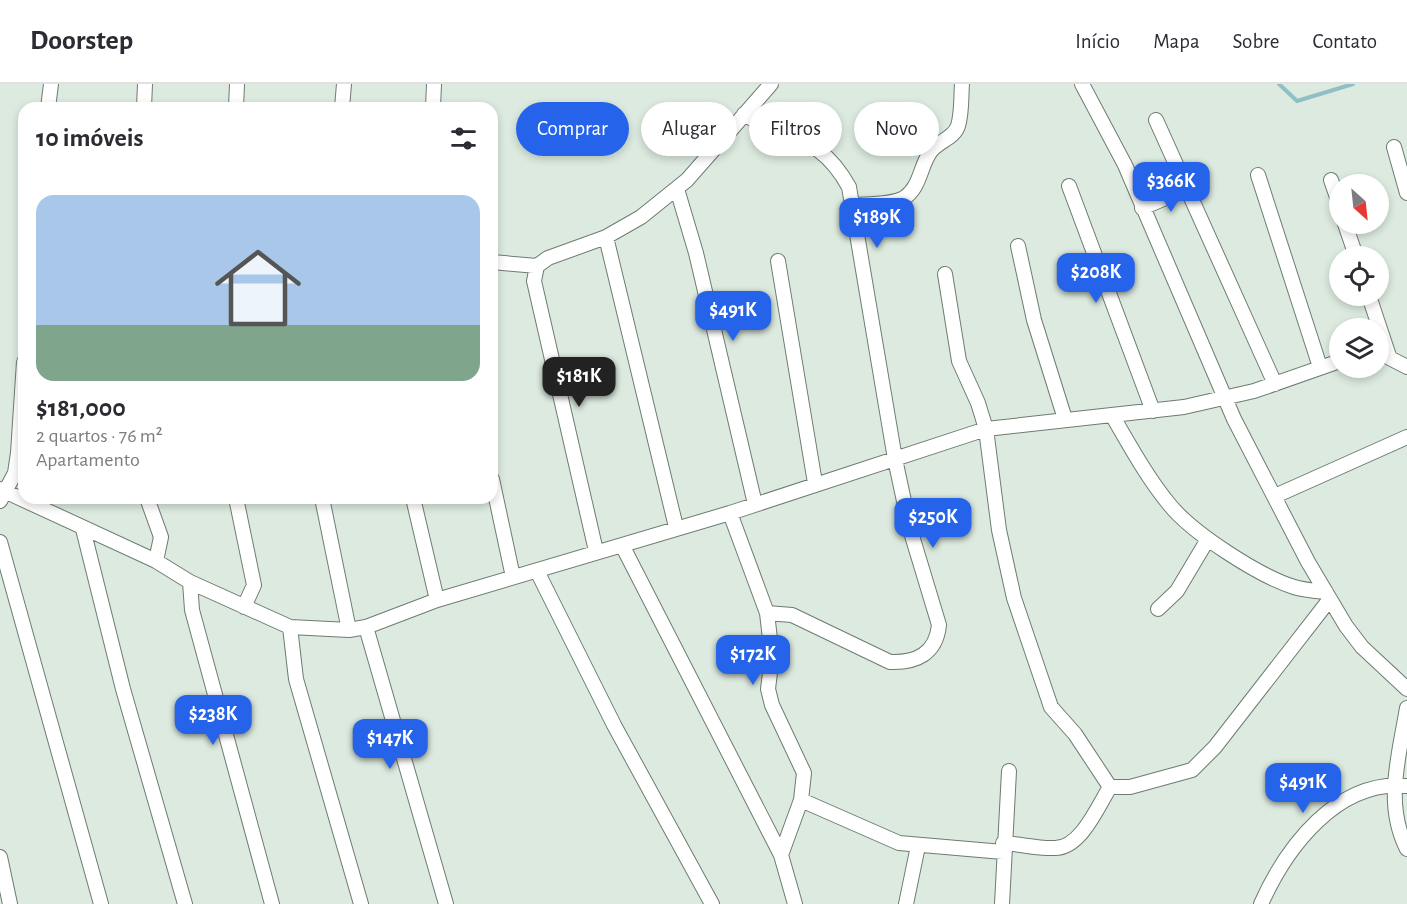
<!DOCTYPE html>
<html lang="pt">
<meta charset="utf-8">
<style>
:root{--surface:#fff;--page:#f7f7f7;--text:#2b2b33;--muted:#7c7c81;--line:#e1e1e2;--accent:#2563eb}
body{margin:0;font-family:"Alegreya Sans",sans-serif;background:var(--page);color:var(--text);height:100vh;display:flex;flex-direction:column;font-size:22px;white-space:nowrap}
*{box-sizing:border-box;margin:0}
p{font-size:20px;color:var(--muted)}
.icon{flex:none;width:33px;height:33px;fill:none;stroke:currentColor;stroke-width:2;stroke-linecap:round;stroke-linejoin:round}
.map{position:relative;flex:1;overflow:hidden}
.details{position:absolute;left:18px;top:18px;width:480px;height:402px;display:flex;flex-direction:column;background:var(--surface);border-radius:18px;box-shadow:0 3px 9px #0003}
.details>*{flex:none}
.top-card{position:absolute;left:516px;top:18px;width:570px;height:54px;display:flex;gap:12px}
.needle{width:39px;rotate:153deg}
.controls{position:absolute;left:1329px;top:90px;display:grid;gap:12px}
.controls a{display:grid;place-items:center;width:60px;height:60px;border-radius:50%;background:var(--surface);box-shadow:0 3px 9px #0003;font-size:30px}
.price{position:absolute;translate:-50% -51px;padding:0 14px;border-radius:12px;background:var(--accent);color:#fff;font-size:20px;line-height:39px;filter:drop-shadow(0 2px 3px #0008)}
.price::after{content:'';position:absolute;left:50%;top:36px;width:18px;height:14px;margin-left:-9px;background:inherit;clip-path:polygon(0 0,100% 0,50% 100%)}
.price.on{background:#222;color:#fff}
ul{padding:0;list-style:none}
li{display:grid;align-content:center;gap:12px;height:318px;padding:0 18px}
li span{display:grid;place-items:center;height:186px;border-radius:18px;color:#555}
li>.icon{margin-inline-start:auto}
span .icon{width:108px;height:108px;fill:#fffc;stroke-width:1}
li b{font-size:26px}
h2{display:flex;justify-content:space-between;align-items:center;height:72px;padding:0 18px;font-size:26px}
.tag{padding:0 21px;border-radius:27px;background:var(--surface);box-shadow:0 3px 9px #0003;font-size:21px;line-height:54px}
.tag.on{background:var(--accent);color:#fff}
header{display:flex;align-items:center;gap:36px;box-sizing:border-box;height:84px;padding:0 30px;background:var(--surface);border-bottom:2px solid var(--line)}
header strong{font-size:28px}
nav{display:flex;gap:33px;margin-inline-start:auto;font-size:21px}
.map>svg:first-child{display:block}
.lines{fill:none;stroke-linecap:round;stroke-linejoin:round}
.stream{stroke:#90bfc6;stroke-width:4}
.minor-casing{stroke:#6f7b71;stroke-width:16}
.minor{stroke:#fff;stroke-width:14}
</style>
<header>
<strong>Doorstep</strong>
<nav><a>Início</a><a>Mapa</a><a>Sobre</a><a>Contato</a></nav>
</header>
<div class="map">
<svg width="1407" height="820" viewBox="0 0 1407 820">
<rect width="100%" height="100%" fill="#dceadf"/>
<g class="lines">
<!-- stream -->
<path class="stream" d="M1279 0 1297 17 1353 0"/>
<defs>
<path id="minor" d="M1082 0 1125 81 1234 335 1308 478 1346 542 1362 563 1407 605
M48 24 51 0
M144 24 145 0
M236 24 237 0
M342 24 344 0
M433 24 434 0
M744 30C790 59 819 49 849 103L895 375 910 445 939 541C936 570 916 579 890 578L792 531 767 529
M1156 36 1275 300
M1394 63 1407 109
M1258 91 1320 283
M1331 96 1340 122
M1069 102 1153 327
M677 105 696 169 755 420
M854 121C868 120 892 121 904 114 921 103 920 81 931 67 939 57 954 54 958 42 962 29 961 13 962 0
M1142 124 1187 105
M1345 140 1356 172
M606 153 676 443
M1018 162 1034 236 1065 335
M778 177 815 399
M492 178 537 182 548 174 606 153 641 133 687 96 771 0
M537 182 534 197 596 467
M945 190 959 277 978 319 986 345 999 446 1014 514 1051 623 1075 650 1110 703
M1369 212 1389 272
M1382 270 1407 283
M1112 331C1130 362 1147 393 1169 420 1192 449 1259 492 1294 503 1304 506 1316 507 1326 508
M492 395 513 493
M0 405 156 477 190 498 290 543 349 546 366 543 437 516 730 429 986 345 1184 323 1254 307 1340 277
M1275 412 1407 353
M147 414 161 453 156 477
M236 414 254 501 244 523
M322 414 349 546
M413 414 437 516
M0 417 15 389 18 369 24 278
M730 429 767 529 772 572 768 605 772 621 804 689 801 716 781 771
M83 445 123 605 185 820
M0 458 101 820
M622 461 781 771 795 820
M537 487 614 641 712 820
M190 498 192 526 272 820
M1158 525 1177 507 1208 455
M290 543 296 595 361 820
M366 543 446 820
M1407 624C1399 672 1384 720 1407 765
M1110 703H1130L1192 686 1215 663 1330 515
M801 716 899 759 1003 768
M1003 759C1020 760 1039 765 1055 764 1081 764 1098 722 1110 703
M0 773 10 820
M906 820 918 762
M1002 820 1009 687
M1261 820C1286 764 1337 695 1407 702"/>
</defs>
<!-- minor casing -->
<use href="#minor" class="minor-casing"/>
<!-- minor -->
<use href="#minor" class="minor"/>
</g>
</svg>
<div class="controls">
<a><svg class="needle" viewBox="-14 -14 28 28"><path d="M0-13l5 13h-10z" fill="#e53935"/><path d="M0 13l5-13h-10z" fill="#7c7c81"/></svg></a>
<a><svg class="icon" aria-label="locate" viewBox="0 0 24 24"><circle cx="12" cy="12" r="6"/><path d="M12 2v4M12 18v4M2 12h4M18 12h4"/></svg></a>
<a><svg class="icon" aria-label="layers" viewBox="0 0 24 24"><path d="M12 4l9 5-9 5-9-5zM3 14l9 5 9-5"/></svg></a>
</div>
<b class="price" style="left:1171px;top:129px">$366K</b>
<b class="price" style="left:877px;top:165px">$189K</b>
<b class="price" style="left:1096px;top:220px">$208K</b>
<b class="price" style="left:733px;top:258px">$491K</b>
<b class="price on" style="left:579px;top:324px">$181K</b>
<b class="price" style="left:933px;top:465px">$250K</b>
<b class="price" style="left:753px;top:602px">$172K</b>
<b class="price" style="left:213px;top:662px">$238K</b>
<b class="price" style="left:390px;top:686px">$147K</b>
<b class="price" style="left:1303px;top:730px">$491K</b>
<div class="top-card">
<a class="tag on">Comprar</a>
<a class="tag">Alugar</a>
<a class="tag">Filtros</a>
<a class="tag">Novo</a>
</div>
<section class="details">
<h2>10 imóveis<svg class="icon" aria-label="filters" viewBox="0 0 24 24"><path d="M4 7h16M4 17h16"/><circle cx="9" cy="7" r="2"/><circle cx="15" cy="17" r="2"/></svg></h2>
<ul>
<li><span style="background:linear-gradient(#a9c7e8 70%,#7fa58c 0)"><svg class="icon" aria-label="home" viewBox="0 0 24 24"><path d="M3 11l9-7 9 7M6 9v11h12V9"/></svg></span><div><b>$181,000</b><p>2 quartos · 76 m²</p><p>Apartamento</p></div></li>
</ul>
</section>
</div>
